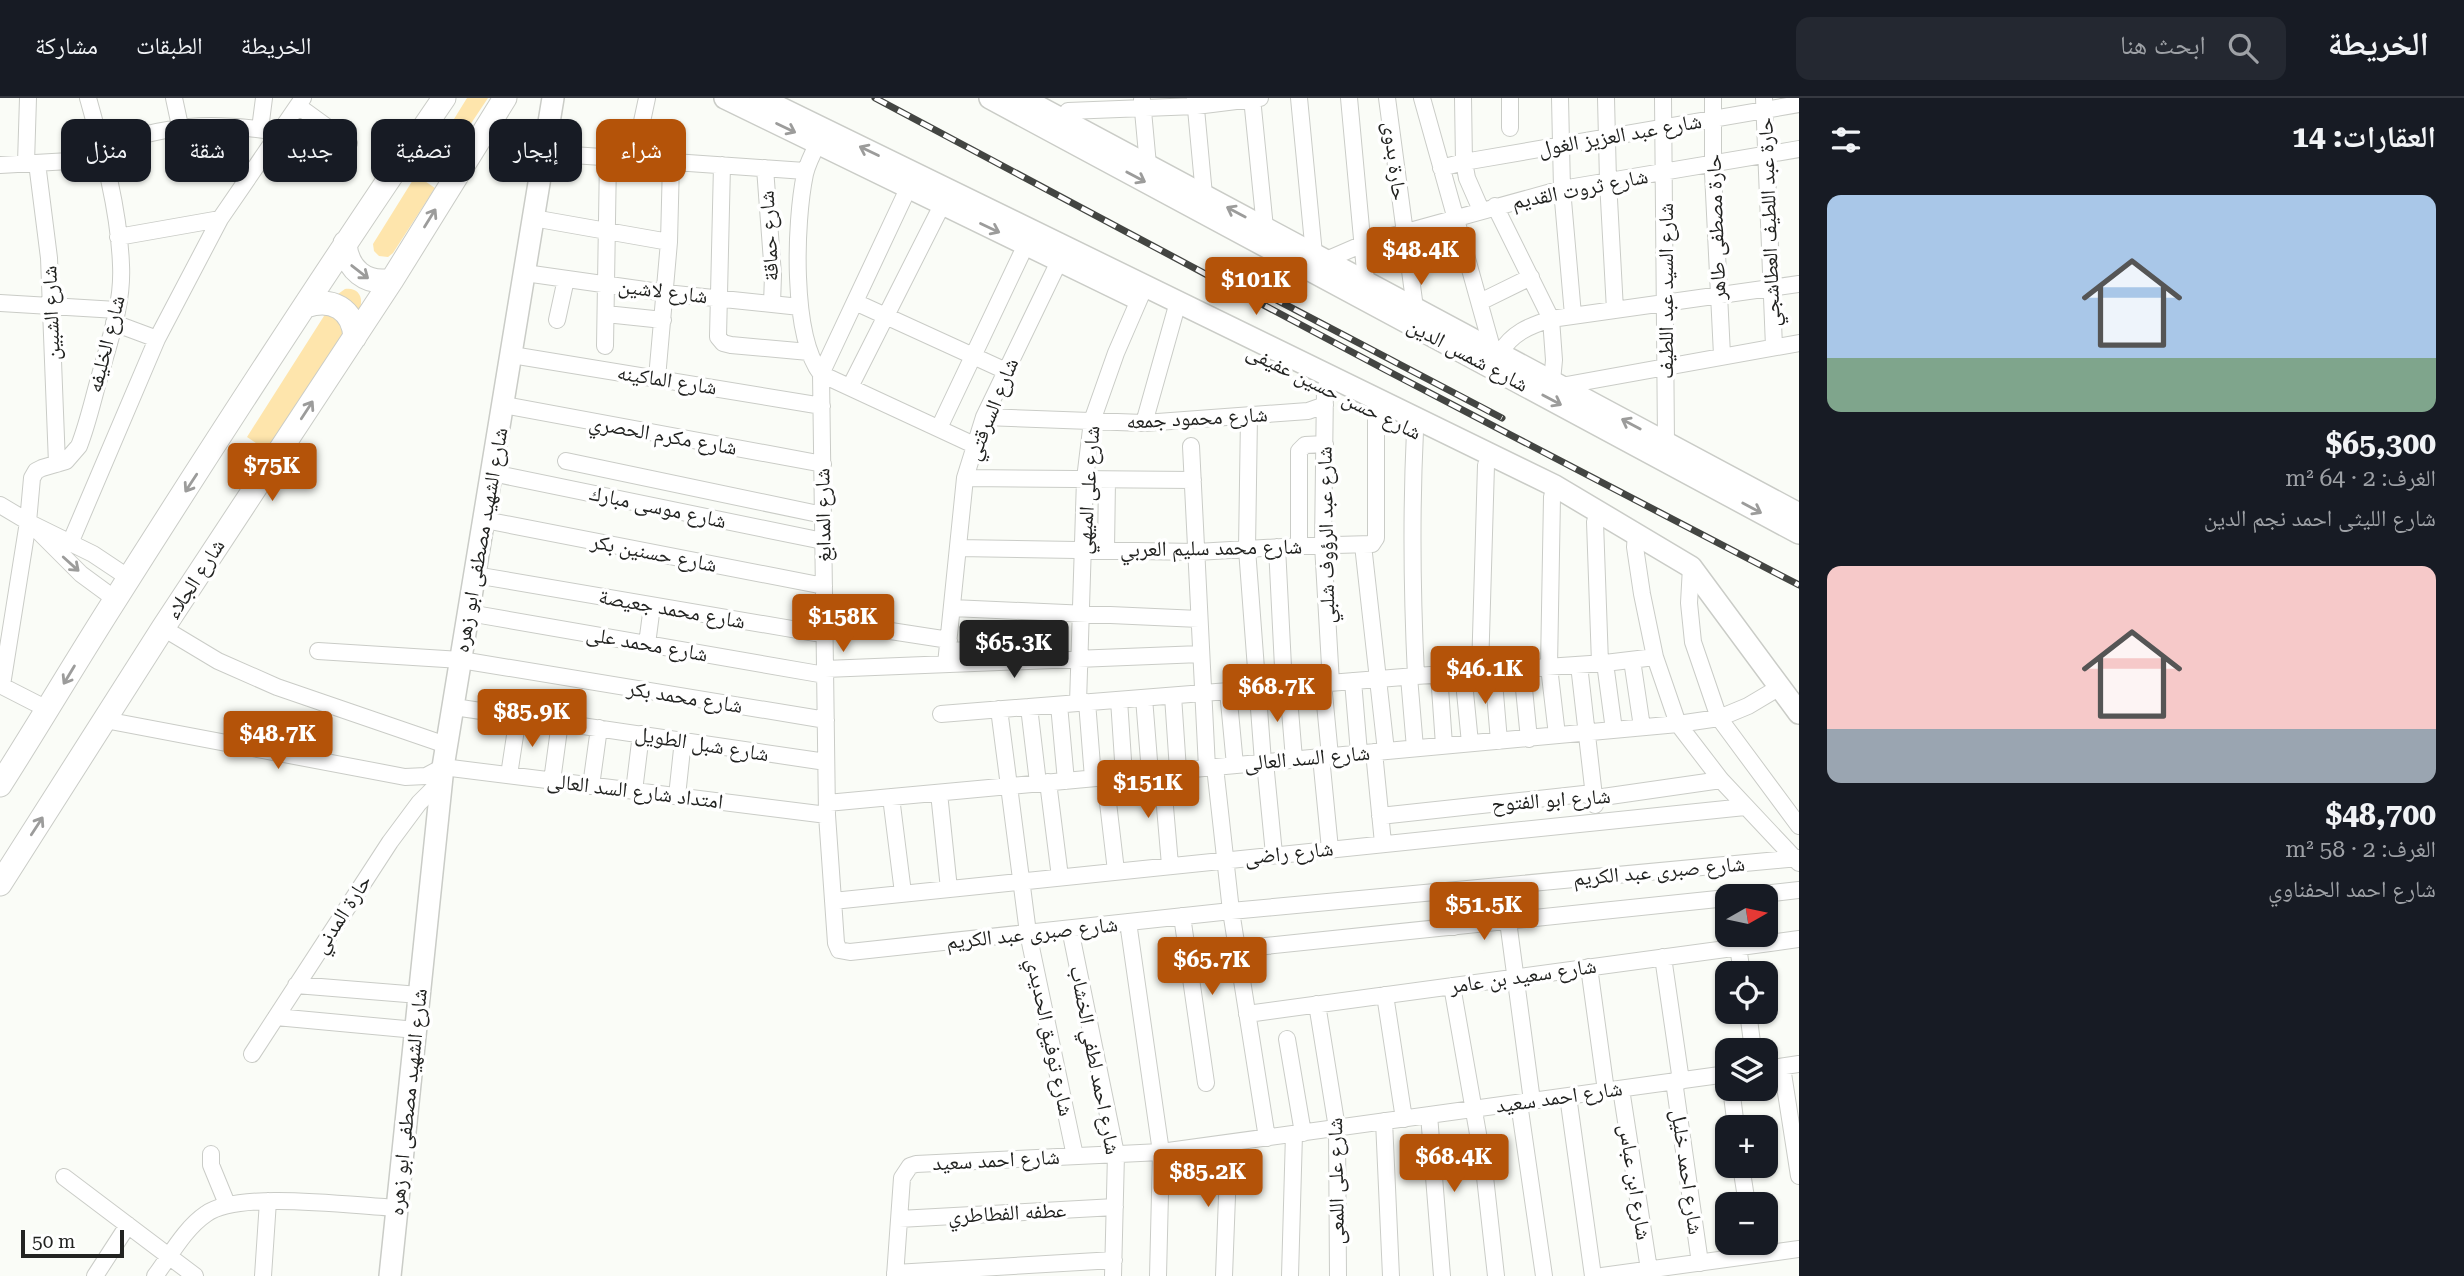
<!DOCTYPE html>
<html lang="ar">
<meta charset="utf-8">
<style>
:root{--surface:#171b24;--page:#242831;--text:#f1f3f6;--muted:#9ea1a6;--line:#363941;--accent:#b45309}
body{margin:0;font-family:"Roboto Serif","Noto Naskh Arabic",serif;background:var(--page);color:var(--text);direction:rtl;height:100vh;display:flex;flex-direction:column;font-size:26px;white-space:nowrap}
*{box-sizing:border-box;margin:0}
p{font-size:23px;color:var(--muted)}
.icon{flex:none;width:38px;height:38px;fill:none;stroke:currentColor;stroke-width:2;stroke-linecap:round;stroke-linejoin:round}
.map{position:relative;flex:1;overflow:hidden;direction:ltr}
.details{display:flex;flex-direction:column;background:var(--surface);width:665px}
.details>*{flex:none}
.top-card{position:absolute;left:21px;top:21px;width:665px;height:63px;direction:rtl;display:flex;gap:14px}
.needle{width:46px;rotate:81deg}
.tools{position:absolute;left:1715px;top:786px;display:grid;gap:14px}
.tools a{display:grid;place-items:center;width:63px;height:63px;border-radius:14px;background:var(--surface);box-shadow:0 2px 5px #0004;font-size:35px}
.scale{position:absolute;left:21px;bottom:18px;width:103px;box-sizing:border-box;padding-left:7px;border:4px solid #222321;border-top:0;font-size:19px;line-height:24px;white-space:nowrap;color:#222321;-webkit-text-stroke:5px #fff;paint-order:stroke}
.price{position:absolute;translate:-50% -60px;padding:0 16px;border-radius:7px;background:var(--accent);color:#fff;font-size:23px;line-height:46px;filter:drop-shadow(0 2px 4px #0008)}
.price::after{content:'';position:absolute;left:50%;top:42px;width:21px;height:16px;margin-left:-10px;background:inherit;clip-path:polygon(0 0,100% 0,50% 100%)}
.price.current{background:#222;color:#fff}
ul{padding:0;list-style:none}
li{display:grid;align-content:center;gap:14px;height:371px;padding:0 28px}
li span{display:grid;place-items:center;height:217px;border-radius:14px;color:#555}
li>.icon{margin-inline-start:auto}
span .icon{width:126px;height:126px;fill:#fffc;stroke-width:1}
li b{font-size:30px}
h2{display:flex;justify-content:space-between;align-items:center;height:84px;padding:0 28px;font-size:30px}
.pill{padding:0 24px;border-radius:14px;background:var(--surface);box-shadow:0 2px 5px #0004;font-size:24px;line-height:63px}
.pill.current{background:var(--accent);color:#fff}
header{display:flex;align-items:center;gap:42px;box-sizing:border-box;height:98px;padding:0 35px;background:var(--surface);border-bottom:2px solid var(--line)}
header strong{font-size:33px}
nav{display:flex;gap:38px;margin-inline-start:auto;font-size:24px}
.search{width:490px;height:63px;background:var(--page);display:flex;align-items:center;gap:18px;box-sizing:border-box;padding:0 24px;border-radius:14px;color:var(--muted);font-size:26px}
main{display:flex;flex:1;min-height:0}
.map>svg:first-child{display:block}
.green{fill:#fee5ac}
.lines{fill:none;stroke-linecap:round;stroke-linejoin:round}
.minor-casing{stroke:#caccc7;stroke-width:18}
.tertiary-casing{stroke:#caccc7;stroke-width:24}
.secondary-casing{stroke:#caccc7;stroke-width:25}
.minor{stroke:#fff;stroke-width:16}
.tertiary{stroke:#fff;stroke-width:21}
.secondary{stroke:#fff;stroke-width:23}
.rail-casing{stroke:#434542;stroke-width:7}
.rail{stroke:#fff;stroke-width:4.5;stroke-dasharray:13;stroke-linecap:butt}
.oneway{stroke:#9c9c9b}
.labels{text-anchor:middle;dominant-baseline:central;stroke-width:7;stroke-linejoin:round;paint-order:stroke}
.street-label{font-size:21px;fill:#222321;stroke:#fff}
</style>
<header>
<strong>الخريطة</strong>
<div class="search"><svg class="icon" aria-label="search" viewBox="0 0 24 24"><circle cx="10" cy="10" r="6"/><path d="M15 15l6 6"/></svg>ابحث هنا</div>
<nav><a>الخريطة</a><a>الطبقات</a><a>مشاركة</a></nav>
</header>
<main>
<section class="details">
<h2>العقارات: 14<svg class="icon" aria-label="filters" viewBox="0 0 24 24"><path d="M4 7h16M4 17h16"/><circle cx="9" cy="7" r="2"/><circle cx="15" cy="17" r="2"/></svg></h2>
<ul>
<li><span style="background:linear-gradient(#a9c7e8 75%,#7fa58c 0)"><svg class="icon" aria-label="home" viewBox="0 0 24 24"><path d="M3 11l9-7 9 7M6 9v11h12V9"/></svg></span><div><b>$65,300</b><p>الغرف: 2 · 64 m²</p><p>شارع الليثى احمد نجم الدين</p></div></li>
<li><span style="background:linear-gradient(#f6c9c9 75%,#9aa5b1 0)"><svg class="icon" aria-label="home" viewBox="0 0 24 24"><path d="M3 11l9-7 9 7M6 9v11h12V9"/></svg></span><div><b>$48,700</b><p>الغرف: 2 · 58 m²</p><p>شارع احمد الحفناوي</p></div></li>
</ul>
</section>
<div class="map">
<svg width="1799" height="1178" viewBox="0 0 1799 1178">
<rect width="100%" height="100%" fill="#fafcf7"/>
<!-- green -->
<path class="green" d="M467 0H488L468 30 454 21Z
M416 77 435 90 393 155 388 159 379 158 374 153 373 146Z
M345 191C357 189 364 198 360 210L268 353 247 339 338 196Z"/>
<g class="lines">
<defs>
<path id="minor" d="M174 0 180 28
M1195 0 1204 97
M1252 0 1265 130
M1299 0 1314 156
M1349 0 1366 184
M1387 0 1415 210
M1422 0 1494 257
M1463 0 1464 64 1467 80 1481 112
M1560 0 1562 91 1573 217
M1606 0 1608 83 1615 212
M1663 0 1666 344
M1713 0V75L1722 257
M1764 0 1774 249
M1142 2 1148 67
M298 8 349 45
M1068 13 1196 8 1260 0
M1510 30V0
M260 31 264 0
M822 37C816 49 808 63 805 76 795 124 791 237 821 276L974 347
M102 50C168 26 209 23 278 34
M544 55 805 73
M634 61 647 0
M26 65 28 0
M37 65 49 160 57 366
M0 67 104 61
M722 67 718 239 723 245 731 247 809 254
M765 70 773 177 772 206
M1441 70 1464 64 1799 6
M913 80 821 276 827 717 836 845 839 852 850 854 1231 813 1799 760
M1495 108 1551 221 1554 262 1552 283
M533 120 669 144
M118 139 220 121
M1326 162 1363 146 1562 91 1799 51
M525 175 666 195 800 209
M855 204 1006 273
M1480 204 1531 179
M0 205 117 212
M606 216 663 222
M557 222 566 181
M114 225 157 241
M605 248 608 60
M1500 255C1512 235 1529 228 1551 221L1799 186
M512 257 822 308
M657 280 669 144 671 64
M1561 288 1799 245
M850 289 942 107
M1325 290 1323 447 1331 585
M504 307 823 366
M1249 318 1247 451 1263 664
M984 319 1144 325 1308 313 1325 307
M1144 325 1178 204
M939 330 1030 138
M1415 333C1411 415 1412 496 1416 578
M1191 348 1207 670
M566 363 823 417
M492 375 823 443
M965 380 1193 382
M1555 388 1552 399 1549 569 1557 637
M0 407 32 426 93 456 129 480
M1598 413 1595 424 1600 565
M485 422 824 488
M36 431 81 476 115 501
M1636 436 1635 449 1642 496 1655 559 1678 626 1721 682 1799 765
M71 443 157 241 220 121 303 0
M1363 447 1386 653
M1299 448V353L1305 347 1325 346
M1277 449 1284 589
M958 450 1197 454 1299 448 1372 446 1376 440V301
M1106 452 1107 382
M1691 469 1689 505 1693 544 1719 620 1799 728
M475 477 815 535 831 526 839 525 949 542
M952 510 1199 521
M469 515 825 577
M163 530 218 563 277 589 446 647
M647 546 652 508
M948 552 974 553
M318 553 461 562 826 622
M1632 562 1642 629
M1605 565 1614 632
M946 566 965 380 984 319 1064 153
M1579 567 1595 707
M825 571 1201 556
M1522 571 1529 641
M1493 572 1499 643
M1480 573 1486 367
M1463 574 1470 645
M1439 576 1444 647
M1409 579 1415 650
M1353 583 1359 655
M1323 585 1330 658
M0 587 49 612
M2 587 28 424 32 380 36 373 42 370 66 363 79 348C88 325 93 301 100 277 110 241 123 205 121 167 119 111 103 54 88 0
M1288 588 1294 661
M1228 593 1235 667
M1173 598 1178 672
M1144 600 1150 675
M1119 602 1124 677
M1087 604 1093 680
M1078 605 1085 381 1092 323 1116 255 1145 188
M1059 607 1066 683
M454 609 826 664
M1029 609 1038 685
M999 611 1028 835 1075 1058
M941 616 1416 578 1605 565 1655 559
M105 622 405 679 426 678 443 669 827 717
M1374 654 1383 745
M1321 659 1330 751
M1265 664 1274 756
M1215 669 1231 813 1267 1040
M1162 674 1170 767
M509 677 518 618
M1105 679 1116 773
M552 683 560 624
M1048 684 1060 779
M591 688 599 630
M634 693 641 636
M939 695 949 791
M677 698 683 642
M891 699 903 795
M827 705 1678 626 1719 620 1748 608 1780 589
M1380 718 1584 696 1596 700 1721 682
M1451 793 1454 829
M1745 798 1799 792
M833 803 1745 709
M1182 818 1206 985
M1508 823 1532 1003
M1128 824 1161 1054 1158 1178
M1070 831 1116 1056 1113 1178
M1738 849 1742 875
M1237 851 1727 800
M1663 859 1681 983
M1589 869 1606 993
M296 887 419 897
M1452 888 1484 1070 1496 1178
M1385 897 1404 1021
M1317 906 1337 1030 1338 1178
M1748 914 1753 952
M1247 916 1799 841
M276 919 416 932
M1287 941 1303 1035
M252 956 390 744 419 705 441 683
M1782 969 1799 1078
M1766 971 1799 966
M1674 983 1700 1165
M1731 990 1736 1029
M1621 991 1650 1178
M1568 998 1593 1178
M1519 1005 1544 1178
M1429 1017 1442 1178
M1384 1023 1391 1178
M211 1056V1067L227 1106
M1741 1068 1747 1106
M64 1079 195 1178
M899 1121 1115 1109
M895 1175 1114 1162
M95 1178 128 1127
M155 1178C170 1158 185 1130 206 1116 239 1092 353 1108 397 1110
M263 1178 268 1103
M895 1178 902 1080 910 1068 916 1066 1161 1054 1727 976
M1224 1178 1229 1045
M1290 1178 1294 1036
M1602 1178 1799 1151"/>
<path id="tertiary" d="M725 0 1132 198
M760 0 1555 388 1691 469 1799 615
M990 0 1799 435
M1022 0 1799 416
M390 1178 443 669 553 0"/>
<path id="secondary" d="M345 145C347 172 366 187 392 182
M306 208C332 199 353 211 355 239
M0 687C39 626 76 563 115 502 222 333 331 165 444 0
M0 786 163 530 392 182 505 0"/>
</defs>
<!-- minor casing -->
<use href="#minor" class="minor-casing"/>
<!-- tertiary casing -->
<use href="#tertiary" class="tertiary-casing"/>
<!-- secondary casing -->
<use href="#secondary" class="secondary-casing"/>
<!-- minor -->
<use href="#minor" class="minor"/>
<!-- tertiary -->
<use href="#tertiary" class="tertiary"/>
<!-- secondary -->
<use href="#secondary" class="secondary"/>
<defs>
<path id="rail" d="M875 0 1382 270 1799 487
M1248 187 1502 320"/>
</defs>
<!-- rail casing -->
<use href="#rail" class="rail-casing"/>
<!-- rail -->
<use href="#rail" class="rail"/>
</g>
<!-- one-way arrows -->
<defs><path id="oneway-shaft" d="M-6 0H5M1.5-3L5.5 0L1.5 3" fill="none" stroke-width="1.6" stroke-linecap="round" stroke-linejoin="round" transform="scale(1.75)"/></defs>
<g class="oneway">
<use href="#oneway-shaft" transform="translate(786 30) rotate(26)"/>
<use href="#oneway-shaft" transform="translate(869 53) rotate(-154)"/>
<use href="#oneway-shaft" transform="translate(1136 79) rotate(28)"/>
<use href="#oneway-shaft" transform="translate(1236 114) rotate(-152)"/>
<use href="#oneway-shaft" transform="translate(430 120) rotate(-58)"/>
<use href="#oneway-shaft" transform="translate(990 130) rotate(25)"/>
<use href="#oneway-shaft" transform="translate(360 174) rotate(38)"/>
<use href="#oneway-shaft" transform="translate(1552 302) rotate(28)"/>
<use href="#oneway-shaft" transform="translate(307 312) rotate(-57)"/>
<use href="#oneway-shaft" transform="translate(1631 326) rotate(-152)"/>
<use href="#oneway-shaft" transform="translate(191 385) rotate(123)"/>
<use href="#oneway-shaft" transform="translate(1752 410) rotate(28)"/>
<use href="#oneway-shaft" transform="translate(71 466) rotate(42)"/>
<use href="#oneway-shaft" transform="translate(69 577) rotate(121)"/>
<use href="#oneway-shaft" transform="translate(37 728) rotate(-57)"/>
</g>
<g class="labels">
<!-- street labels -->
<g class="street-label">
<text transform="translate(1620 37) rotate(-10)">شارع عبد العزيز الغول</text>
<text transform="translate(1395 63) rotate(83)">حارة بدوى</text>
<text transform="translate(1580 91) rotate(-11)">شارع ثروت القديم</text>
<text transform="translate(1769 124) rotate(-92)">حارة عبد اللطيف العطاشجي</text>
<text transform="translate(1716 129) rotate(-92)">حارة مصطفى طاهر</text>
<text transform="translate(769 138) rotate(-93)">شارع حماقة</text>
<text transform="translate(663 193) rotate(7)">شارع لاشين</text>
<text transform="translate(1666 193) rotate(-90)">شارع السيد عبد اللطيف</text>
<text transform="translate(51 215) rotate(-92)">شارع الشبين</text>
<text transform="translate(106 246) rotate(-76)">شارع الخليفه</text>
<text transform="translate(1468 257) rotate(28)">شارع شمس الدين</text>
<text transform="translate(667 282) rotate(9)">شارع الماكينه</text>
<text transform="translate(1334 294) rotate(26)">شارع حسن حسين عفيفى</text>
<text transform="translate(992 311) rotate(-68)">شارع السرقتي</text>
<text transform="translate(1197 320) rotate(-3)">شارع محمود جمعه</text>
<text transform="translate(663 337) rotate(10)">شارع مكرم الحصري</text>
<text transform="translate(1088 392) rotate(-86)">شارع على الميهي</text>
<text transform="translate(658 409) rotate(12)">شارع موسى مبارك</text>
<text transform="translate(823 417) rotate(-91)">شارع المدابغ</text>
<text transform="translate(1326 437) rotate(-91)">شارع عبد الرؤوف شلبي</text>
<text transform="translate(481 442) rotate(-80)">شارع الشهيد مصطفى ابو زهره</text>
<text transform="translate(1211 450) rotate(-1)">شارع محمد سليم العربي</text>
<text transform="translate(654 455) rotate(11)">شارع حسنين بكر</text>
<text transform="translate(195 481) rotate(-57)">شارع الجلاء</text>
<text transform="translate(672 511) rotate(10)">شارع محمد جعيصة</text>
<text transform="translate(647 546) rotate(10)">شارع محمد على</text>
<text transform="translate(685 599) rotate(9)">شارع محمد بكر</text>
<text transform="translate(702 646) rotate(9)">شارع شبل الطويل</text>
<text transform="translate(1307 660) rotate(-5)">شارع السد العالى</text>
<text transform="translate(635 693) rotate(7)">امتداد شارع السد العالى</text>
<text transform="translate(1551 702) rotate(-4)">شارع ابو الفتوح</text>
<text transform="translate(1289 755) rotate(-6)">شارع راضى</text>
<text transform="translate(1659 773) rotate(-5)">شارع صبرى عبد الكريم</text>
<text transform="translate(342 816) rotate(-57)">حارة المدني</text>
<text transform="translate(1032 835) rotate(-6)">شارع صبرى عبد الكريم</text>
<text transform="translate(1523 878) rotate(-8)">شارع سعيد بن عامر</text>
<text transform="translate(1050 939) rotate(78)">شارع توفيق الحديدي</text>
<text transform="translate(1095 962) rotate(79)">شارع احمد لطفي الخشاب</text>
<text transform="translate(1559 999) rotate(-8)">شارع احمد سعيد</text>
<text transform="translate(408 1004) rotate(-84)">شارع الشهيد مصطفى ابو زهره</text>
<text transform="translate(996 1062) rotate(-3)">شارع احمد سعيد</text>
<text transform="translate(1687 1074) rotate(82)">شارع احمد خليل</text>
<text transform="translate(1336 1083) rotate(-91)">شارع على اللمعى</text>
<text transform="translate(1635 1084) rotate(81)">شارع ابن عباس</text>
<text transform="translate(1007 1115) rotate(-3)">عطفه الفطاطري</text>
</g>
</g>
</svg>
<div class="tools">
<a><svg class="needle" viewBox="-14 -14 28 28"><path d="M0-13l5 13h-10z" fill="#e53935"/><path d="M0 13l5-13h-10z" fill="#9ea1a6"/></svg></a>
<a><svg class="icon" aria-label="locate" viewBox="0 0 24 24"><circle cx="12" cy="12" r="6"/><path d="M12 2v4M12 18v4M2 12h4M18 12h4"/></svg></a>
<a><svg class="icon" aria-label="layers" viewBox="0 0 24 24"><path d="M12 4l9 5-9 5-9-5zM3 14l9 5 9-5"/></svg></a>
<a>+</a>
<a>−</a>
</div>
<div class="scale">50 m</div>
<b class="price" style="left:1421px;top:189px">$48.4K</b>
<b class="price" style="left:1256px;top:219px">$101K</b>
<b class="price" style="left:272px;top:405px">$75K</b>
<b class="price" style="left:843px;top:556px">$158K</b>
<b class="price current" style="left:1014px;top:582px">$65.3K</b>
<b class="price" style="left:1485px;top:608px">$46.1K</b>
<b class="price" style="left:1277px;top:626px">$68.7K</b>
<b class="price" style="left:532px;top:651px">$85.9K</b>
<b class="price" style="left:278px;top:673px">$48.7K</b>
<b class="price" style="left:1148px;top:722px">$151K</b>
<b class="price" style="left:1484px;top:844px">$51.5K</b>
<b class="price" style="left:1212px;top:899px">$65.7K</b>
<b class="price" style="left:1454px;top:1096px">$68.4K</b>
<b class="price" style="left:1208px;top:1111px">$85.2K</b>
<div class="top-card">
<a class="pill current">شراء</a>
<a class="pill">إيجار</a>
<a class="pill">تصفية</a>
<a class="pill">جديد</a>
<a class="pill">شقة</a>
<a class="pill">منزل</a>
</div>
</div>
</main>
